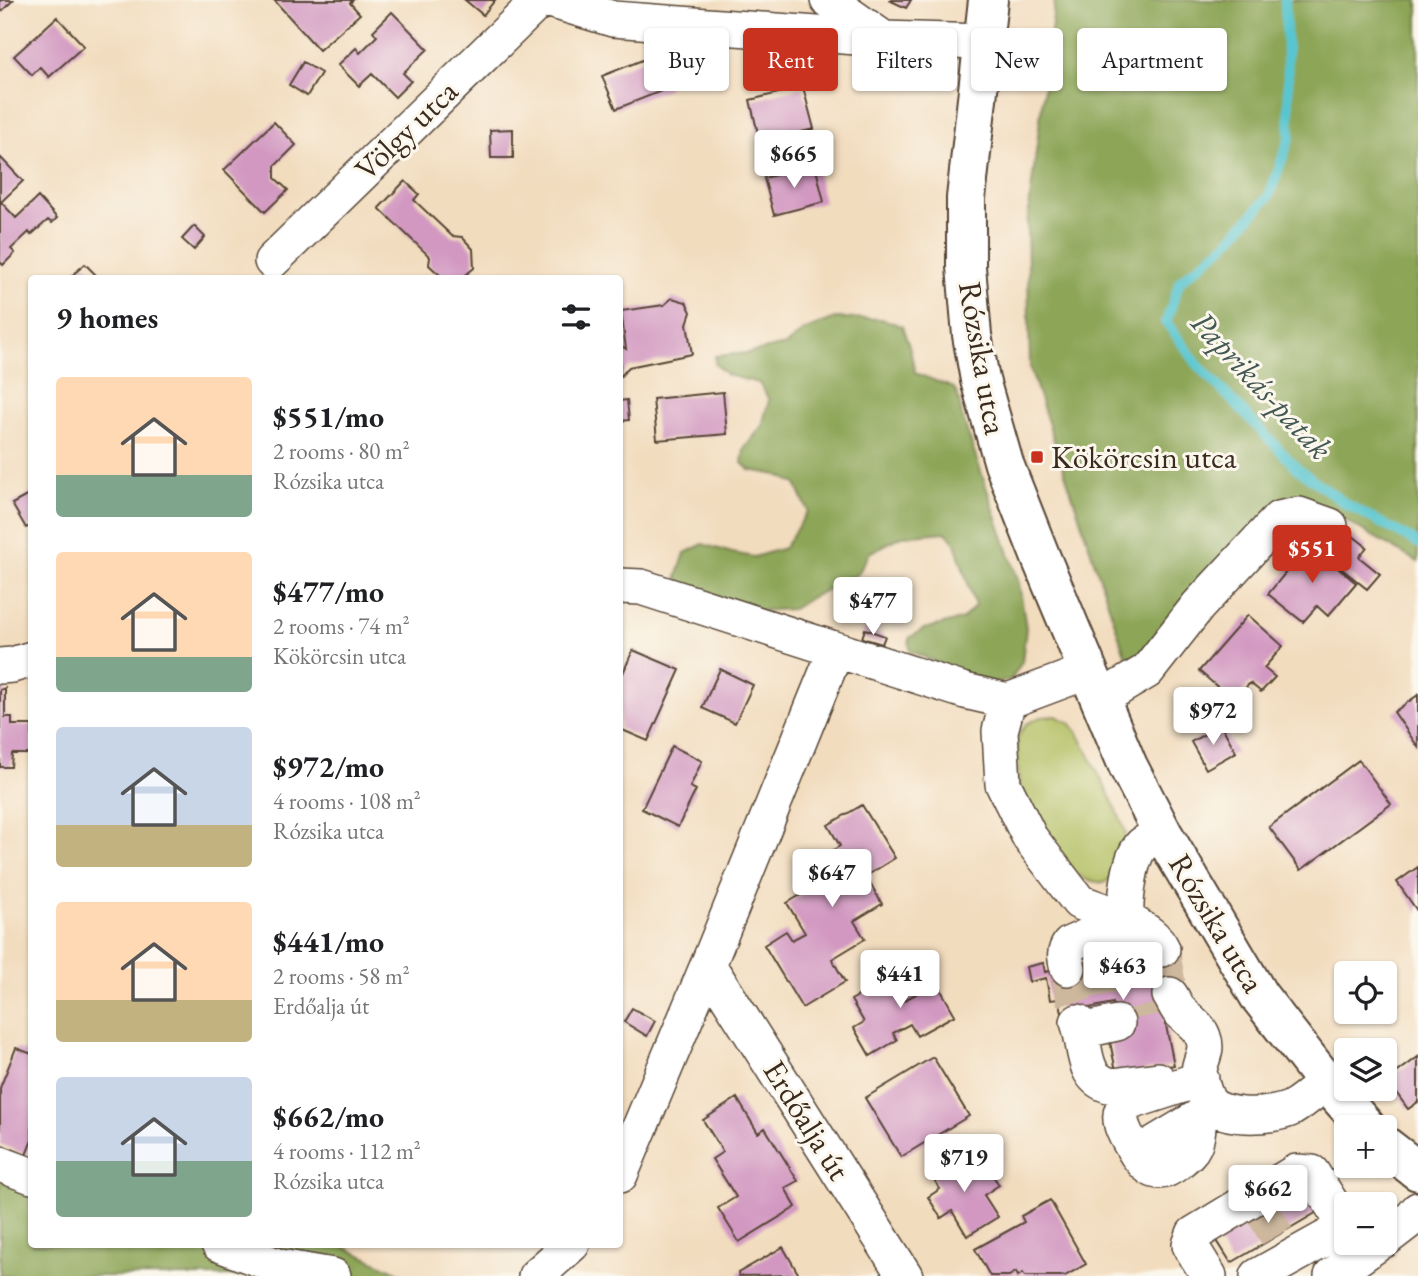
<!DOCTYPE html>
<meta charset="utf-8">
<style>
:root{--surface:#fff;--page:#f6f6f6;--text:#202124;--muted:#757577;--accent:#c8321e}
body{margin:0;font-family:"EB Garamond",serif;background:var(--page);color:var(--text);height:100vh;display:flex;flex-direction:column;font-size:26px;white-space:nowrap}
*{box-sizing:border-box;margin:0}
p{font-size:23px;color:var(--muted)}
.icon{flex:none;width:38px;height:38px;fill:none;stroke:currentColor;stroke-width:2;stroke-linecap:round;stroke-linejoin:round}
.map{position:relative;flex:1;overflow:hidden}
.details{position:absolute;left:28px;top:275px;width:595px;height:973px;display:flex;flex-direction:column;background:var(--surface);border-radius:7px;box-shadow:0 2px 5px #0004}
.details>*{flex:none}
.banner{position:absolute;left:644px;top:28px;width:665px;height:63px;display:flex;gap:14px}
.fabs{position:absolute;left:1334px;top:961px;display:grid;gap:14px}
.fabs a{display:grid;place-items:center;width:63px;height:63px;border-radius:7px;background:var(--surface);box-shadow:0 2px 5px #0004;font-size:35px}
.price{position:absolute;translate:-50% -60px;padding:0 16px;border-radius:7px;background:#fff;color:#222;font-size:23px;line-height:46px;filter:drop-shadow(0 2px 4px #0008)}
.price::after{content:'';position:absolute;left:50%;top:42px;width:21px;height:16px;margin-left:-10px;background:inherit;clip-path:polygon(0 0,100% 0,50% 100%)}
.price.current{background:var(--accent);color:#fff}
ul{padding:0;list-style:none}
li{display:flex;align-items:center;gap:21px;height:175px;padding:0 28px}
li span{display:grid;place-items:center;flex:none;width:196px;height:140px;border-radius:7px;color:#555}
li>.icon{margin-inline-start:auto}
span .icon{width:84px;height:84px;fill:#fffc;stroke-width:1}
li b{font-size:30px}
h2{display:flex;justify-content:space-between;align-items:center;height:84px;padding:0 28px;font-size:30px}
.pill{padding:0 24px;border-radius:7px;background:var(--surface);box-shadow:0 2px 5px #0004;font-size:24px;line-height:63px}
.pill.current{background:var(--accent);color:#fff}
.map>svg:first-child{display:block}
.green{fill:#b1be60;stroke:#76743f;stroke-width:2}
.forest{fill:#8ca556;stroke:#64683a;stroke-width:2}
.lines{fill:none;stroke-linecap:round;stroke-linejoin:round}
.stream{stroke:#59c6d0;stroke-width:10}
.building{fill:#d298c1}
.minor-tunnel{stroke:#cdb89e;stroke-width:35;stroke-dasharray:35 18;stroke-linecap:butt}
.minor-casing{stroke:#564536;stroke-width:38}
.major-casing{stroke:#564536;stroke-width:42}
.minor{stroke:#fff;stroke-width:35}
.major{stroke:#fff;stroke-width:38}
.poi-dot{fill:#c8321e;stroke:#fbf7ec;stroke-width:2.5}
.labels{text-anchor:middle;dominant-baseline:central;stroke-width:6;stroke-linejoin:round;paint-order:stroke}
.street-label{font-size:32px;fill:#3b2a1e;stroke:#fbf7ec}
.poi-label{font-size:32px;fill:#3b2a1e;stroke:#fbf7ec;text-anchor:start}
.water-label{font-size:33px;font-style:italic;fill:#445953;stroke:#fbf7ec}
</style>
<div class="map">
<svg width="1418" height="1276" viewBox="0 0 1418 1276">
<rect width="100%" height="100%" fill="#fbf7ec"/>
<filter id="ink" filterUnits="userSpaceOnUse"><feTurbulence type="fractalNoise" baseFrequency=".0143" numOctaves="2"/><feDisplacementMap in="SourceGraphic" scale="14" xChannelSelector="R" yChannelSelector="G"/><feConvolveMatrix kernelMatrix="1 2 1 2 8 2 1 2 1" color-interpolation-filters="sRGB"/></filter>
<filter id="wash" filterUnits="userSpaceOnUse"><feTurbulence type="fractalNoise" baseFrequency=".00686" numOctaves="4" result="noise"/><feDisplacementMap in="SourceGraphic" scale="28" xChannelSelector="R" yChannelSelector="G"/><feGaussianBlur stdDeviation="1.57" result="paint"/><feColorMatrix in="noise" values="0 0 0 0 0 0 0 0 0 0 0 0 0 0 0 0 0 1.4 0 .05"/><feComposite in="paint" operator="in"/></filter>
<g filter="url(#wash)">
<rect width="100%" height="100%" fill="#f2dcbe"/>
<!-- green -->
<path class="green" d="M1056 716 1070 723 1078 733 1117 811 1125 830 1127 847 1114 876 1104 883 1087 880 1073 872 1047 839 1019 786 1017 738 1026 724 1041 717Z"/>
<!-- forest -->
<path class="forest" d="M1055 0H1418V562L1341 518 1286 497 1129 666 1030 368 1027 224Z
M835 318 882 319 902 326 910 349 915 373 954 388 958 395 962 416 1019 583 1026 628 1022 662 1011 680 986 684 910 651 909 638 924 629 963 619 975 606 954 540 945 532 902 536 869 553 858 574 810 598 793 609 756 611 684 587 677 577 685 553 703 544 732 553 754 557 784 548 808 511 796 484 778 475 750 470 742 463 744 449 762 426 769 400 759 383 727 375 715 364V356L749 353 786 345 803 331Z
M0 1178 31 1194 32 1244H338L405 1276H0Z"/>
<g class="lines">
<!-- stream -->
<path class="stream" d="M1285 0 1290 137 1269 196 1225 245 1180 281 1166 322 1198 365 1298 469 1346 504 1418 543"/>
</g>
<g id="blocks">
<!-- building -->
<path class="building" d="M0 0H13L0 13Z
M274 0H353L350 3 360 14 319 50Z
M465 0H495L483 15Z
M889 0H911L906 8Z
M392 12 428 49 403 73 411 81 395 97 372 74 359 86 338 65 356 48 360 53 377 36 373 31Z
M57 17 84 46 49 77 40 67 32 75 14 56Z
M655 55 669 88 616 109 602 76Z
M303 62 321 73 307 96 289 85Z
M803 87 814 129 760 142 750 100Z
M274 122 296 145 275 166V178L288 190 265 212 224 170Z
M513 129V158H491L490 130Z
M0 157 23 181 1 202 16 218 38 197 57 218 52 223 48 220 31 235 29 232 11 249 15 253 3 265 0 262Z
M815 165 824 202 774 215 764 178Z
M405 181 419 194 414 200 452 236 462 237 473 249 474 268 462 278H443L429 265 430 257 379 208Z
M194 226 205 237 194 250 182 239Z
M85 264 97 276 94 278H69Z
M672 298 686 302 691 312 687 324 692 354 629 367 620 377V345L626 349 621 311 664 305Z
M723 392 727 434 657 440 653 399Z
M627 400 629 420 620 421V401Z
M32 493V525L26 528 12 504Z
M1353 536 1367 547 1359 557 1380 574 1367 589 1327 557 1341 540 1346 545Z
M1309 544 1356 583 1328 616 1317 606 1303 622 1268 594Z
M1248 615 1283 646 1264 668 1275 677 1261 692 1250 683 1234 701 1199 671Z
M865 629 885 636 882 644 862 638Z
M633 650 680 670 648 741 620 729V680Z
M720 669 753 685 735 723 702 708Z
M5 688V717H12V725H32V754H12L11 767H0V690Z
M1418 695V747L1394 712Z
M1221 725 1236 752 1206 769 1191 742Z
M672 746 702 761 690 787 696 790 678 827 642 809Z
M1359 760 1391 804 1301 870 1269 827Z
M862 805 895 858 866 876 882 904 854 921 865 939 832 959 845 982 802 1008 764 945 786 931 792 940 805 933 787 903 819 884 808 865 840 846 828 825Z
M1418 867V912L1397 882Z
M1175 947 1184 992 1160 996 1174 1065 1117 1076 1109 1037 1119 1035 1113 1003 1085 1009 1065 1025 1059 999 1050 1000 1046 978 1029 982 1026 967 1043 963 1045 972Z
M925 962 955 1015 917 1036 910 1024 893 1033 897 1040 870 1056 854 1028 864 1022 851 1000 888 979 901 1002 916 994 905 974Z
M632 1008 655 1021 647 1036 624 1022Z
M16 1048 32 1054V1140L26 1155 0 1144V1088Z
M933 1057 969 1116 901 1157 865 1098Z
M1418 1057V1102L1408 1109 1387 1080Z
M737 1098 758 1133 765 1128 798 1181 785 1188 796 1207 739 1242 718 1208 736 1197 712 1159 723 1152 703 1120Z
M961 1154 973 1173 986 1165 999 1185 984 1195 998 1217 967 1236 952 1211 941 1218 928 1197 940 1189 930 1173Z
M1305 1187 1319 1211 1231 1263 1216 1239Z
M1050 1200 1086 1264 1065 1276H1025L1023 1273 1018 1276 1016 1272 1009 1276H990L975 1249 1024 1222 1021 1216Z
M783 1247 799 1275 739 1276 738 1273Z"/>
</g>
</g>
<g filter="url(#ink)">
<use href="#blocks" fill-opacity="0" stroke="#564536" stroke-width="2"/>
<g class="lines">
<!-- minor-tunnel -->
<path class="minor-tunnel" d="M1162 949 1170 995
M1133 954 1145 1017
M1097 961 1105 1005
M1068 968 1078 1022
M1263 1212 1277 1236"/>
<defs>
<path id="minor" d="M550 0 613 19 884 39
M828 0 884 39 983 42
M272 261 540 0
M620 586 641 587 965 691 1008 701 1088 671
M0 666 12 665 32 659
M1100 699 1147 671 1198 606 1279 519 1299 515 1330 526
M1008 701 1000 731 1003 784 1030 838 1079 902 1126 919 1133 954
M1126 919C1125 902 1129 855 1143 844 1149 840 1157 837 1163 834
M1126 919C1139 927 1156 935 1162 949
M708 965 905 1276
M1068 968C1065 958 1064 952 1070 944L1126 919
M1170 995C1173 999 1175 1005 1178 1009 1186 1019 1198 1024 1203 1037 1209 1052 1199 1060 1199 1073 1200 1080 1204 1093 1207 1099 1217 1121 1274 1117 1292 1108 1304 1101 1315 1091 1326 1082
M1078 1022C1087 1046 1080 1080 1113 1086L1158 1080
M1081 1031 1117 1023
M1201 1079 1127 1103C1112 1118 1128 1139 1137 1154L1199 1117 1211 1105
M1137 1154C1150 1171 1159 1178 1178 1162 1184 1157 1191 1152 1194 1145 1198 1137 1198 1126 1199 1117
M0 1164 32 1176
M620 1175 708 965 836 650
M1384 1240 1410 1220 1418 1210
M219 1244 280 1267 333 1276
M536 1276 572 1244
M1209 1276 1190 1245 1194 1234 1296 1172 1312 1173 1346 1227
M1258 1276 1346 1227
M1332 1276 1380 1242"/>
<path id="major" d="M988 0 966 198V267L972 335 980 380 1004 464 1041 558 1128 766 1163 834 1259 996 1326 1082 1366 1127
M1384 1145 1418 1171"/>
</defs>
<!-- minor casing -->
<use href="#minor" class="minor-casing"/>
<!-- major casing -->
<use href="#major" class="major-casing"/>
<!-- minor -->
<use href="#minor" class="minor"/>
<!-- major -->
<use href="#major" class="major"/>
</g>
</g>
<!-- markers -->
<rect class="poi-dot" x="1030" y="450" width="14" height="14" rx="3.5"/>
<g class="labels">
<!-- street labels -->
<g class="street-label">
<text transform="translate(406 130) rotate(-44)">Völgy utca</text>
<text transform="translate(983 358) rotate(80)">Rózsika utca</text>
<text transform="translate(1217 923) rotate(59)">Rózsika utca</text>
<text transform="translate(807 1120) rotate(58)">Erdőalja út</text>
</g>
<!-- poi labels -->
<g class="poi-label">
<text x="1051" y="457">Kökörcsin utca</text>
</g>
<!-- water labels -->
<g class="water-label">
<text transform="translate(1262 385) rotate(47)">Paprikás-patak</text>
</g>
</g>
</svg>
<div class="fabs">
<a><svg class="icon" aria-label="locate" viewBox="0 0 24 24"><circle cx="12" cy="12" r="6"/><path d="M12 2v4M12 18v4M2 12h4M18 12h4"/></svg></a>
<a><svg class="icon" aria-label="layers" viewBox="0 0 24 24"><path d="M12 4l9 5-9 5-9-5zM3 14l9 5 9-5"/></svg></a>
<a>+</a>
<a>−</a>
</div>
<b class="price" style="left:794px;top:190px">$665</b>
<b class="price current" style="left:1312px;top:585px">$551</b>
<b class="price" style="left:873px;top:637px">$477</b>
<b class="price" style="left:1213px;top:747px">$972</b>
<b class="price" style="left:832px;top:909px">$647</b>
<b class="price" style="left:1123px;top:1002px">$463</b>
<b class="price" style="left:900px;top:1010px">$441</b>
<b class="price" style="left:964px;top:1194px">$719</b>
<b class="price" style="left:1268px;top:1225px">$662</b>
<div class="banner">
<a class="pill">Buy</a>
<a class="pill current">Rent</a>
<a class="pill">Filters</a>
<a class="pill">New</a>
<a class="pill">Apartment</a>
</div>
<section class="details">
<h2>9 homes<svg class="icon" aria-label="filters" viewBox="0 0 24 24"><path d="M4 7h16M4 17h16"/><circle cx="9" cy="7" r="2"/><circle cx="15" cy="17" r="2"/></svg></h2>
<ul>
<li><span style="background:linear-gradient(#ffd9b3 70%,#7fa58c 0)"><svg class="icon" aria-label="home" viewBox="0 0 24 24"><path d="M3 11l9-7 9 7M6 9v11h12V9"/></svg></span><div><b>$551/mo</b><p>2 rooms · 80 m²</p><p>Rózsika utca</p></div></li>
<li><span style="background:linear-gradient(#ffd9b3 75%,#7fa58c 0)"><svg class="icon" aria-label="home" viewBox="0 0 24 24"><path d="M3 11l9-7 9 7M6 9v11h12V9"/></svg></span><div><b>$477/mo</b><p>2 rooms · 74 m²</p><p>Kökörcsin utca</p></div></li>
<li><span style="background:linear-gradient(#c9d6e8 70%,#c2b280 0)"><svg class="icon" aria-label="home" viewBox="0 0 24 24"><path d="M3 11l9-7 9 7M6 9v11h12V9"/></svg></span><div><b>$972/mo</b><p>4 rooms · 108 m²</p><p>Rózsika utca</p></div></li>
<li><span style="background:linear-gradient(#ffd9b3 70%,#c2b280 0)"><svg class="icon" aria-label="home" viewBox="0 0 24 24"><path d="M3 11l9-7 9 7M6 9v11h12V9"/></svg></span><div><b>$441/mo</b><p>2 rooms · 58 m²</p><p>Erdőalja út</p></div></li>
<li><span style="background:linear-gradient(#c9d6e8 60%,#7fa58c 0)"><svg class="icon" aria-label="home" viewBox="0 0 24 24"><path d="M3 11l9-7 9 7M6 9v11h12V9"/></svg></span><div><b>$662/mo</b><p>4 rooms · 112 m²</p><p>Rózsika utca</p></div></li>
</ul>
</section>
</div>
